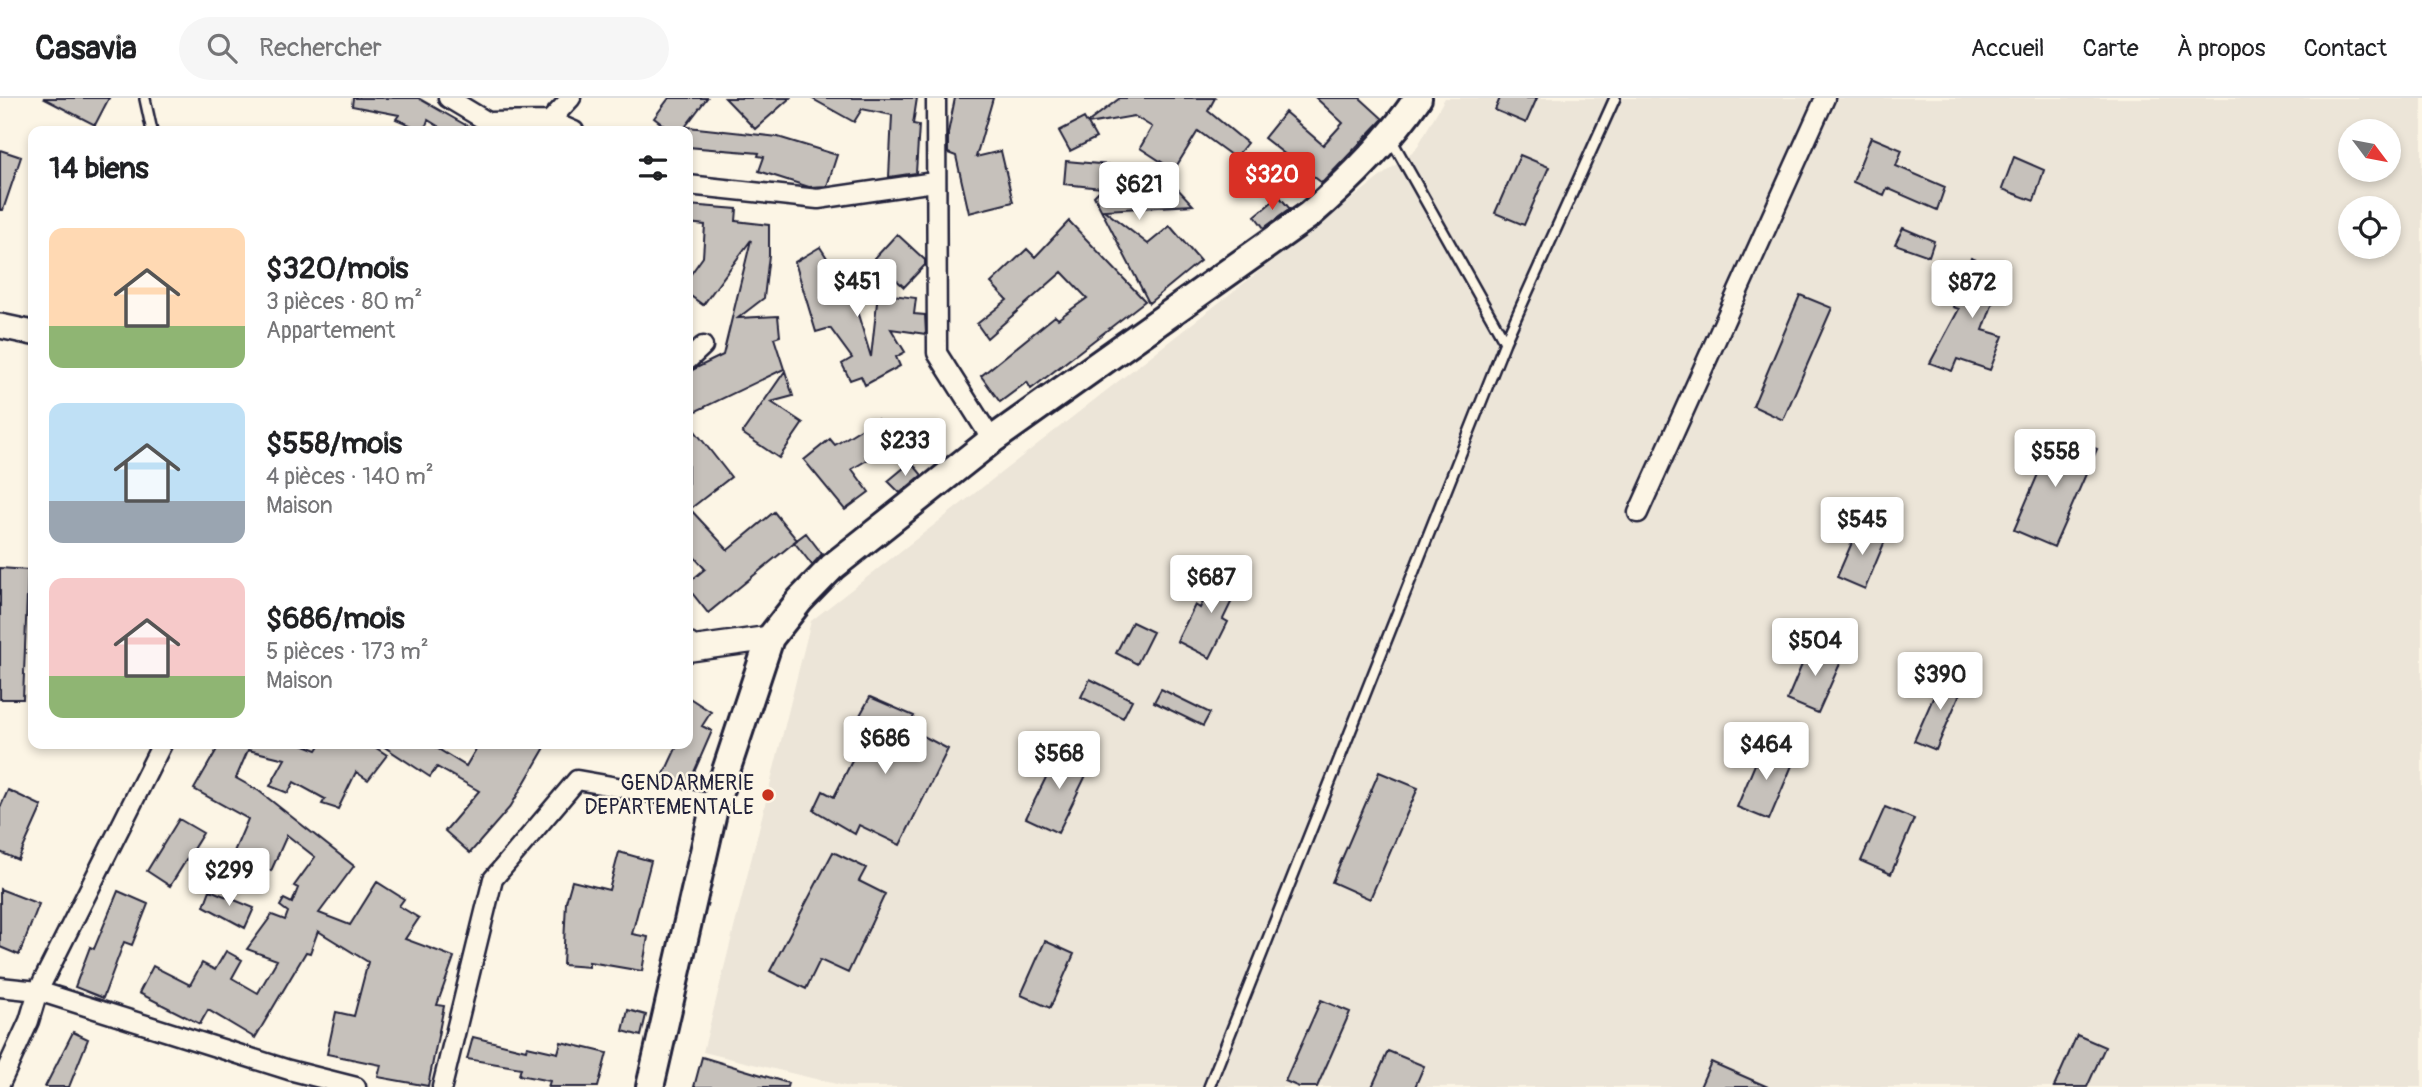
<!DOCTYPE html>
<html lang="fr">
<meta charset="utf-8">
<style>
:root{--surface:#fff;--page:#f6f6f6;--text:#202124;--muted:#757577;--line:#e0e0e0;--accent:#d93025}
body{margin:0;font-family:Pangolin,sans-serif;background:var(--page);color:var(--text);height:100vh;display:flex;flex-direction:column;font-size:26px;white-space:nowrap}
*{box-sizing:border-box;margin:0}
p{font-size:23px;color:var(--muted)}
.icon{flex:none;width:38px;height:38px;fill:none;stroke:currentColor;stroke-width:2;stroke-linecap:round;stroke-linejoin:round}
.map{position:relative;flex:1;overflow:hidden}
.side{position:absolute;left:28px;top:28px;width:665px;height:623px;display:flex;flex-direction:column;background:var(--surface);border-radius:14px;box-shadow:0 4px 10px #0003}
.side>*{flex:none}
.needle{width:46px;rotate:122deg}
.fabs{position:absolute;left:2338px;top:21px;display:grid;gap:14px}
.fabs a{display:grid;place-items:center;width:63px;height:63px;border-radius:50%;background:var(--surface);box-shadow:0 4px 10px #0003;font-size:35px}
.price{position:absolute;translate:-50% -60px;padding:0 16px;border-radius:7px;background:#fff;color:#222;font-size:23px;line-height:46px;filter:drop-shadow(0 2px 4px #0008)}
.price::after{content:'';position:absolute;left:50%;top:42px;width:21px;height:16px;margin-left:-10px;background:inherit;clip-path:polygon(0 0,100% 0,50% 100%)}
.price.current{background:var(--accent);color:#fff}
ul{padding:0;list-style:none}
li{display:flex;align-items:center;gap:21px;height:175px;padding:0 21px}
li span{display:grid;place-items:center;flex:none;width:196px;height:140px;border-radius:14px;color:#555}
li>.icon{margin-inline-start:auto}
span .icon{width:84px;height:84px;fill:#fffc;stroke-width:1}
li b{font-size:30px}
h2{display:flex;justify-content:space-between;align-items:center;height:84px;padding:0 21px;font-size:30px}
header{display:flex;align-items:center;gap:42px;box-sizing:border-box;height:98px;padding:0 35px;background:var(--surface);border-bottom:2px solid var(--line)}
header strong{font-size:33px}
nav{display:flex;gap:38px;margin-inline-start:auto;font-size:24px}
.search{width:490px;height:63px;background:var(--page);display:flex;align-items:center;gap:18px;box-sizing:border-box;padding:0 24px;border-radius:38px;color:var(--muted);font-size:26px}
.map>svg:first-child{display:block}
.built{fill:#ece5d8;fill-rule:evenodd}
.building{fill:#c6c1bb;stroke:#22223b;stroke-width:2}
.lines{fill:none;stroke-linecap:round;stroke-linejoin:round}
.service-casing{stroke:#22223b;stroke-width:14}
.minor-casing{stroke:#22223b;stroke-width:23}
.tertiary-casing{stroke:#22223b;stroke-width:28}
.secondary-casing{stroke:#22223b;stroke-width:32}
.service{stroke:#fcf5e5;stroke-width:9}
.minor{stroke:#fcf5e5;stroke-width:18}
.tertiary{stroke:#fcf5e5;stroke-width:23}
.secondary{stroke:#fcf5e5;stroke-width:26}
.poi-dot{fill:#c8321e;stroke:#fcf5e5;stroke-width:2.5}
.labels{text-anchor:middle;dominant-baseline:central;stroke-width:5;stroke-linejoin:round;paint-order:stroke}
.poi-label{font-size:21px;fill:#22223b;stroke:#fcf5e5;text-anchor:end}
</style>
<header>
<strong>Casavia</strong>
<div class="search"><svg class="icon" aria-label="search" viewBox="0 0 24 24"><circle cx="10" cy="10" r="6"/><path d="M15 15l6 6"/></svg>Rechercher</div>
<nav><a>Accueil</a><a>Carte</a><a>À propos</a><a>Contact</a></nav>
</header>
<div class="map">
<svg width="2422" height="989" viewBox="0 0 2422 989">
<rect width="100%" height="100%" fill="#fcf5e5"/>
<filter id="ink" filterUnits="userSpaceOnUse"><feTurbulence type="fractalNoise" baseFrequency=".0143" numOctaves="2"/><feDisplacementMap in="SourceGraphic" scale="14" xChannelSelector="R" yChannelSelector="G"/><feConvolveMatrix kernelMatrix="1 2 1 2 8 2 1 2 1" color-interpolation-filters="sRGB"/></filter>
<g filter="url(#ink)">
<!-- built -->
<path class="built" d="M1445 0H2422V989H849L703 954 811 523 1416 51ZM2350 33H2389V72H2350ZM2350 110H2389V149H2350Z"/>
<!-- building -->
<path class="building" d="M43 0H109L95 27Z
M353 0H418L476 33H446L428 22 424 33 396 21 399 17 352 8Z
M669 0H707L682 33H671L654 20Z
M725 0H790L755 31Z
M811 0H917L913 26 919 27 916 75 889 79 892 17 862 11 854 24Z
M955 0H993L976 59 1001 53 1013 104 969 115 956 58 948 55V35Z
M1120 0H1215L1208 13 1247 45 1235 60 1198 33 1174 72 1140 50 1152 29 1134 18 1088 26 1096 40 1070 53 1059 33 1084 20 1087 25Z
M1316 0H1360L1383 21 1322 85 1264 40 1285 14 1323 47 1343 25Z
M1500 0H1537L1526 25 1495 12Z
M688 29 778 39 837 57 827 88 809 89 759 73 764 59 758 58 759 55 688 49Z
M1871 39 1902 52 1896 68 1945 89 1937 112 1887 90 1884 97 1853 84Z
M0 52 21 59 3 112H0Z
M1520 57 1549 69 1524 127 1495 115Z
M2014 59 2044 72 2034 103 2002 91Z
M1066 63 1110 67 1109 77 1160 72 1193 107 1104 112 1148 146 1170 128 1200 163 1149 205 1094 98 1102 90 1064 86Z
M1279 98 1290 111 1264 130 1255 118Z
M688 107 737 111 736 123 769 127V157L764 200 738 220 778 218 780 238 774 240 784 271 688 317V274L723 257 751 142 703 207 688 196V180L703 159 705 127 688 125Z
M1069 123 1145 203 1031 291 1027 284 1000 304 981 278 1055 218 1058 221 1087 200 1062 174 987 240 977 226 1007 202 991 185 1027 151 1035 159Z
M1903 130 1934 143 1929 158 1895 146Z
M897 136 925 162V167L904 189 874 161Z
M820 149 847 191 850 190 871 259 878 195 916 200 914 216 925 217 926 236 891 231 905 254 896 259 900 268 865 287 861 278 850 282 842 266 852 260 830 230 816 234 795 164Z
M1971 160 2005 172 1983 232 2003 238 1990 272 1957 261 1952 273 1930 265 1959 211 1953 209Z
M1800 197 1832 210 1783 322 1753 308Z
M785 273 793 298 771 304 803 325 779 360 742 335Z
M877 321 896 345 852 371 869 394 845 412 804 362 830 341 835 347Z
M688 324 731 379 690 411 728 452 774 414 797 442 708 515 688 490V485L705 471 688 452Z
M2056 334 2097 351 2054 449 2014 432Z
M911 364 922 377 900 395 888 383Z
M1860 426 1887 438 1865 491 1837 479Z
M806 435 822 456 812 467 794 444Z
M1220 469 1243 480 1223 521 1228 524 1210 560 1177 543 1195 507 1200 510Z
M0 470 28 472 23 601H0Z
M1132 524 1153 534 1137 566 1116 555Z
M1811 545 1843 559 1818 615 1787 602Z
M1944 575 1965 584 1936 652 1914 643Z
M1090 581 1132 602 1123 620 1081 599Z
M1161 591 1210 615 1203 628 1154 604Z
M688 599 711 614 702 628 712 633 688 688 664 676 678 646H688Z
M870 599 914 618 908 630 948 651 900 747 859 727 855 736 814 712 823 693 834 699 871 625 859 619Z
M1764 645 1796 658 1769 722 1737 709Z
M220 646H302L317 652 321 646H370L387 657 368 682 356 674 338 711 322 706 325 701 294 684 288 695 270 688 285 661 248 652 236 680 259 693 354 768 319 815 350 827 377 784 404 801 399 808 419 820 405 841 454 859 437 907 444 908 428 988 378 979 381 967 327 956 336 914 354 918 368 864 318 833 310 855 306 854 255 940 208 912 200 926 139 895 153 868 190 887 202 865 215 872 226 853 242 862 232 880 258 895 277 862 247 851 272 817 285 822 288 814 280 808 284 801 292 805 298 790 294 788 315 759 287 737 271 773 233 756 248 721 194 691Z
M380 646H430L466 668 479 646H547L511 708 470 755 445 733 479 693 437 669 430 679Z
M1060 651 1091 667 1058 735 1026 720Z
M1379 674 1418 690 1370 801 1332 784Z
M8 692 42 708 18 762 0 754V710Z
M1885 709 1914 721 1891 776 1861 763Z
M179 721 203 735 170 788 147 773Z
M619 754 651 763 632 836 648 839 642 873 589 864V869L563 867 566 804 572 783 609 792Z
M833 754 866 770 859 783 885 796 848 875 820 862 806 891 770 873Z
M0 791 39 806 19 857 0 849Z
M210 792 254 810 245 830 204 808Z
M118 793 148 806 132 847 124 844 103 900 75 889 90 849 94 851Z
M1045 843 1074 856 1050 910 1021 897Z
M1321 902 1350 914 1317 989H1299L1285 983Z
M628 912 646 917 641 938 623 933Z
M73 934 88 941 69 989H45Z
M2077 937 2105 949 2087 989H2054Z
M473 939 526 952 527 948 558 955 561 944 607 955 598 989H548L550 983 519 977 521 970 467 961Z
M1388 953 1424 968 1415 989H1372Z
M702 959 788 985 787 989H694Z
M1711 964 1768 989H1700Z"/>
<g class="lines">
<defs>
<path id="service" d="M145 1 152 33
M1391 41 1505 244
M1209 989 1505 244 1615 0"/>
<path id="minor" d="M448 0 488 24 551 23 574 33
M936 0 937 255 992 342
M545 28 571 0
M688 87 818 101 934 84
M688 262 703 248
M1638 415 1825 0
M0 889 38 893 289 972 356 989
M0 986 29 923 38 893 162 646
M442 989 493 781 577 682 715 706"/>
<path id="tertiary" d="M0 228 33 235
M688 547 691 551 770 540"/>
<path id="secondary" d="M650 989 715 706 770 540 800 502 832 469 992 342 1309 117C1351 81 1387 45 1418 0"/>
</defs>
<!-- service casing -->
<use href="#service" class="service-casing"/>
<!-- minor casing -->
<use href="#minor" class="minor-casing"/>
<!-- tertiary casing -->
<use href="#tertiary" class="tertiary-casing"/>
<!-- secondary casing -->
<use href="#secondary" class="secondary-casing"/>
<!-- service -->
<use href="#service" class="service"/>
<!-- minor -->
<use href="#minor" class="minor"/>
<!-- tertiary -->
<use href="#tertiary" class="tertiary"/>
<!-- secondary -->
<use href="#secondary" class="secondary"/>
</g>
</g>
<!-- markers -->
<circle class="poi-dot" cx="768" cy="697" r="7"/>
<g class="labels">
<!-- poi labels -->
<g class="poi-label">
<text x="754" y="685">GENDARMERIE<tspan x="754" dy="24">DEPARTEMENTALE</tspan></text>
</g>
</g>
</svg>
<div class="fabs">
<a><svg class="needle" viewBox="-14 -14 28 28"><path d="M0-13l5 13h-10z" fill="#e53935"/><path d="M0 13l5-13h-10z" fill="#757577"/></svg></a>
<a><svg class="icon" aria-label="locate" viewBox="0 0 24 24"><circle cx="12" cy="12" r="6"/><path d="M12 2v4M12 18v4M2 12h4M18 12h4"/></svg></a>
</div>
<b class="price current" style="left:1272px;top:114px">$320</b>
<b class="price" style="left:1139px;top:124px">$621</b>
<b class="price" style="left:857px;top:221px">$451</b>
<b class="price" style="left:1972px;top:222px">$872</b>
<b class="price" style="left:905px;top:380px">$233</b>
<b class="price" style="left:2055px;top:391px">$558</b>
<b class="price" style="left:1862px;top:459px">$545</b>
<b class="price" style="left:1211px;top:517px">$687</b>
<b class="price" style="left:1815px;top:580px">$504</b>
<b class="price" style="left:1940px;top:614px">$390</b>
<b class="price" style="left:885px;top:678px">$686</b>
<b class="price" style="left:1766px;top:684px">$464</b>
<b class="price" style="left:1059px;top:693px">$568</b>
<b class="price" style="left:229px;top:810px">$299</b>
<section class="side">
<h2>14 biens<svg class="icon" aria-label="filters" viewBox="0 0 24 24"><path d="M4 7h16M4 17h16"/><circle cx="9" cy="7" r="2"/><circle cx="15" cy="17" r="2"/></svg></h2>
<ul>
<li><span style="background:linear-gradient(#ffd9b3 70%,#8fb573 0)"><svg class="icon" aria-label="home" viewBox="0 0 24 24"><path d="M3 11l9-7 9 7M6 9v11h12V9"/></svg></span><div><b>$320/mois</b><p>3 pièces · 80 m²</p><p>Appartement</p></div></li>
<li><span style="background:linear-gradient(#bfe0f5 70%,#9aa5b1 0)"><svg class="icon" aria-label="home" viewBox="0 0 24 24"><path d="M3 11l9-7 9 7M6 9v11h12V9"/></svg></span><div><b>$558/mois</b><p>4 pièces · 140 m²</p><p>Maison</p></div></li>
<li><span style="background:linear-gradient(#f6c9c9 70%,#8fb573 0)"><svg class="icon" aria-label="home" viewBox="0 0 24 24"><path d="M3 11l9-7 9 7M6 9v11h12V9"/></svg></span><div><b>$686/mois</b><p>5 pièces · 173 m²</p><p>Maison</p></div></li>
</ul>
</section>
</div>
